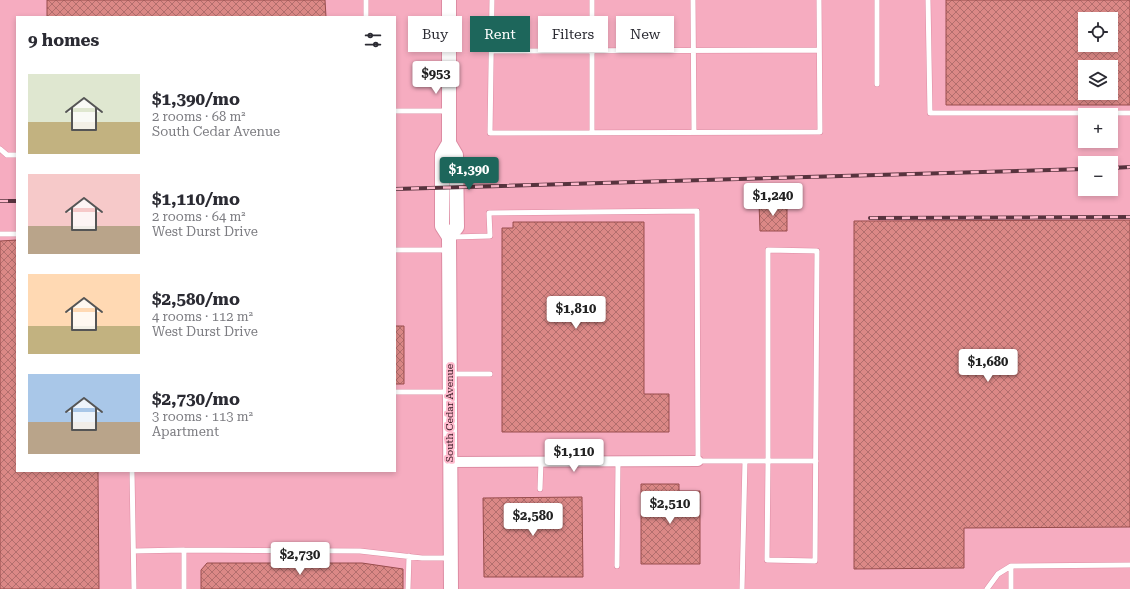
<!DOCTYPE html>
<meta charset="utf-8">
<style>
:root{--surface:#fff;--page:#f7f7f7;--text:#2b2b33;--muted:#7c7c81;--accent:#1d665b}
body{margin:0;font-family:"Roboto Serif",serif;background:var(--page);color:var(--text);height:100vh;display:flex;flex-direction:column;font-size:15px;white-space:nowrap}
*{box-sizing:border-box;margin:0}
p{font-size:13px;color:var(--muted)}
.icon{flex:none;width:22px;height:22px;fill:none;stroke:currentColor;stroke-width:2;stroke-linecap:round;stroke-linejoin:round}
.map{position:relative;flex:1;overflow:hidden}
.panel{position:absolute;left:16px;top:16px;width:380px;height:456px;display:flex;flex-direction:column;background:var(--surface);border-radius:0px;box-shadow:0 2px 6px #0003}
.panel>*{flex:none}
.banner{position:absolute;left:408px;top:16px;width:380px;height:36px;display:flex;gap:8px}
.tools{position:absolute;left:1078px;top:12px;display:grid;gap:8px}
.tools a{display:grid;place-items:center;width:40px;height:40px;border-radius:0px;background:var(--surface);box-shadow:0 2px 6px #0003;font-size:20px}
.price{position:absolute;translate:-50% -34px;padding:0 9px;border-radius:4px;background:#fff;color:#222;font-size:13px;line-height:26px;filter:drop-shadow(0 1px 2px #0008)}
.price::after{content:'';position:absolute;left:50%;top:24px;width:12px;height:9px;margin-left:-6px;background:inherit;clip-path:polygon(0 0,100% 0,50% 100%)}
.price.current{background:var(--accent);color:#fff}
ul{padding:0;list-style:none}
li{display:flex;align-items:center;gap:12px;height:100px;padding:0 12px}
li span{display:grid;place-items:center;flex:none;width:112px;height:80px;border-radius:0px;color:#555}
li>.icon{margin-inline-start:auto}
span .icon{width:48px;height:48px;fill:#fffc;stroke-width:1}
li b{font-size:17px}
h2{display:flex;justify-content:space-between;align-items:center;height:48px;padding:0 12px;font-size:17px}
.chip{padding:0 14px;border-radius:0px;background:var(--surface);box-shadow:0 2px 6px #0003;font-size:14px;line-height:36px}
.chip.current{background:var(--accent);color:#fff}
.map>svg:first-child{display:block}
.built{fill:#f6acc0;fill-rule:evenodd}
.building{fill:url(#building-cross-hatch);stroke:#984c4c;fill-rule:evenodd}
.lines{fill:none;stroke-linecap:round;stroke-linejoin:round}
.service-casing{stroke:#dd8ca3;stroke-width:6}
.minor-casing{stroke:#dd8ca3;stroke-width:12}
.secondary-casing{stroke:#dd8ca3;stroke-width:16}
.service{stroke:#fff;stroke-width:5}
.minor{stroke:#fff;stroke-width:10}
.secondary{stroke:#fff;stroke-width:14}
.rail-casing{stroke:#58333e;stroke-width:4}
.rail{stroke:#ffbacd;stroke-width:2.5;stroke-dasharray:8;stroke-linecap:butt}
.labels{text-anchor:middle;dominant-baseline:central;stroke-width:4;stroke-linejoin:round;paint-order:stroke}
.street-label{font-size:10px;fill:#361721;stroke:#ffbacd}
</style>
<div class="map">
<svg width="1130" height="589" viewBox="0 0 1130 589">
<defs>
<pattern id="building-cross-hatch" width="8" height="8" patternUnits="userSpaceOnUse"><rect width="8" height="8" fill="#db8886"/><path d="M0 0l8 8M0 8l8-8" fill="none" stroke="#b26e6d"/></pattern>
</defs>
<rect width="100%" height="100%" fill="#ffbacd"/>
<!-- built -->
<path class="built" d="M0 0H1130V589H0ZM17 17H395V471H17ZM1085 19H1111V45H1085ZM1085 67H1111V93H1085ZM1085 115H1111V141H1085ZM1085 163H1111V189H1085Z"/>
<!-- building -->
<path class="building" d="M47 0H325L326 17H47Z
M946 0H1130V105H946ZM1085 19H1111V45H1085ZM1085 67H1111V93H1085Z
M759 203H787V231H760Z
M1130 220V527L964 528V568L854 569V221Z
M513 222H644V394H669V432H502V228H513Z
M17 240V471H98L99 589H0V241Z
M395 326H404V384H395Z
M641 484H679V491H700V564H641Z
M582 497 583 577H484L483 498Z
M207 563H362L403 569V589H201V570Z"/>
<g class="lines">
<defs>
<path id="service" d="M366 0V17
M492 0 490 133 820 132 819 0
M592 0V133
M693 0 694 132
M877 0V84
M928 0 930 113H1130
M491 51 819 50
M395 111H448
M0 149 7 155H17
M0 234H17
M453 237 490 236 489 213 697 211 698 461H768V250L817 251 815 561 767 560 768 461H816
M395 250H448
M451 374H490
M395 392H449
M132 471 134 589
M540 489 541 461
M134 551 184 550
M617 566 618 462
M1011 566V589
M184 589V550L360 551 422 558H449
M408 589 409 556
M742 589 745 461
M987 589 998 574 1011 566 1130 565"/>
<path id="minor" d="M449 462 698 461"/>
<path id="secondary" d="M449 0V143L442 155V226L449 237 451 589
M449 237 457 227 456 155 449 143"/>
</defs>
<!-- service casing -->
<use href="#service" class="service-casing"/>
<!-- minor casing -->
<use href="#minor" class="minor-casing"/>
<!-- secondary casing -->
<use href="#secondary" class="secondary-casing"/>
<!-- service -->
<use href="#service" class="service"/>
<!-- minor -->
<use href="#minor" class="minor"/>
<!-- secondary -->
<use href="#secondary" class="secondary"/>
<defs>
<path id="rail" d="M1111 168 1130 167
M395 189 1085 169
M0 201H17
M870 218 1130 217"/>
</defs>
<!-- rail casing -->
<use href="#rail" class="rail-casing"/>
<!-- rail -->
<use href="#rail" class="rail"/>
</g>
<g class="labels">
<!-- street labels -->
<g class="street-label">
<text transform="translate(449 413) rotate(-90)">South Cedar Avenue</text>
</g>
</g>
</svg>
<div class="tools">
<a><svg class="icon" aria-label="locate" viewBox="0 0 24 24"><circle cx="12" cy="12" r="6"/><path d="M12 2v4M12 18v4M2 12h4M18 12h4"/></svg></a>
<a><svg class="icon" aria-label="layers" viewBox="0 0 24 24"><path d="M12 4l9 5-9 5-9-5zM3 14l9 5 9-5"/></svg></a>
<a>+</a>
<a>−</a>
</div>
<b class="price" style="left:436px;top:95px">$953</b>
<b class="price current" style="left:469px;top:191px">$1,390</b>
<b class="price" style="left:773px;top:217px">$1,240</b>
<b class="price" style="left:576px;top:330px">$1,810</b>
<b class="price" style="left:988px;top:383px">$1,680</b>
<b class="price" style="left:574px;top:473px">$1,110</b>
<b class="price" style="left:670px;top:525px">$2,510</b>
<b class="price" style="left:533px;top:537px">$2,580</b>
<b class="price" style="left:300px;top:576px">$2,730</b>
<div class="banner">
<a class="chip">Buy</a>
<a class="chip current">Rent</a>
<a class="chip">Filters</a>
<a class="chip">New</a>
</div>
<section class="panel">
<h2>9 homes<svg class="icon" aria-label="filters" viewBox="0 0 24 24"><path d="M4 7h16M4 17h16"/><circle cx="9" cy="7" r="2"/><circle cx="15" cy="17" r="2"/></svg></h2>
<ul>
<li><span style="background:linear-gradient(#dfe7d0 60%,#c2b280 0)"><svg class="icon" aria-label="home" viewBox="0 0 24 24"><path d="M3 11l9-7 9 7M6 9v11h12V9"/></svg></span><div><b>$1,390/mo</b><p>2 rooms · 68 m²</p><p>South Cedar Avenue</p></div></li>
<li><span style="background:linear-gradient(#f6c9c9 65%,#b9a48a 0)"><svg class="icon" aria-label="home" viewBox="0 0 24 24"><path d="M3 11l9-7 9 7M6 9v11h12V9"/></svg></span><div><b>$1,110/mo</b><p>2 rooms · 64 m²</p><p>West Durst Drive</p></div></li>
<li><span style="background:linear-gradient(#ffd9b3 65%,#c2b280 0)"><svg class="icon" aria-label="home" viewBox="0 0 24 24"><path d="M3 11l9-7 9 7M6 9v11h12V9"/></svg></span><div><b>$2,580/mo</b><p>4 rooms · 112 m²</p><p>West Durst Drive</p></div></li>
<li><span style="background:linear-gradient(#a9c7e8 60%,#b9a48a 0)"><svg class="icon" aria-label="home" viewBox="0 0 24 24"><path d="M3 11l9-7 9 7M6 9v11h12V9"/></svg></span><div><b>$2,730/mo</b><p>3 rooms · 113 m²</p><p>Apartment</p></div></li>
</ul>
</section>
</div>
